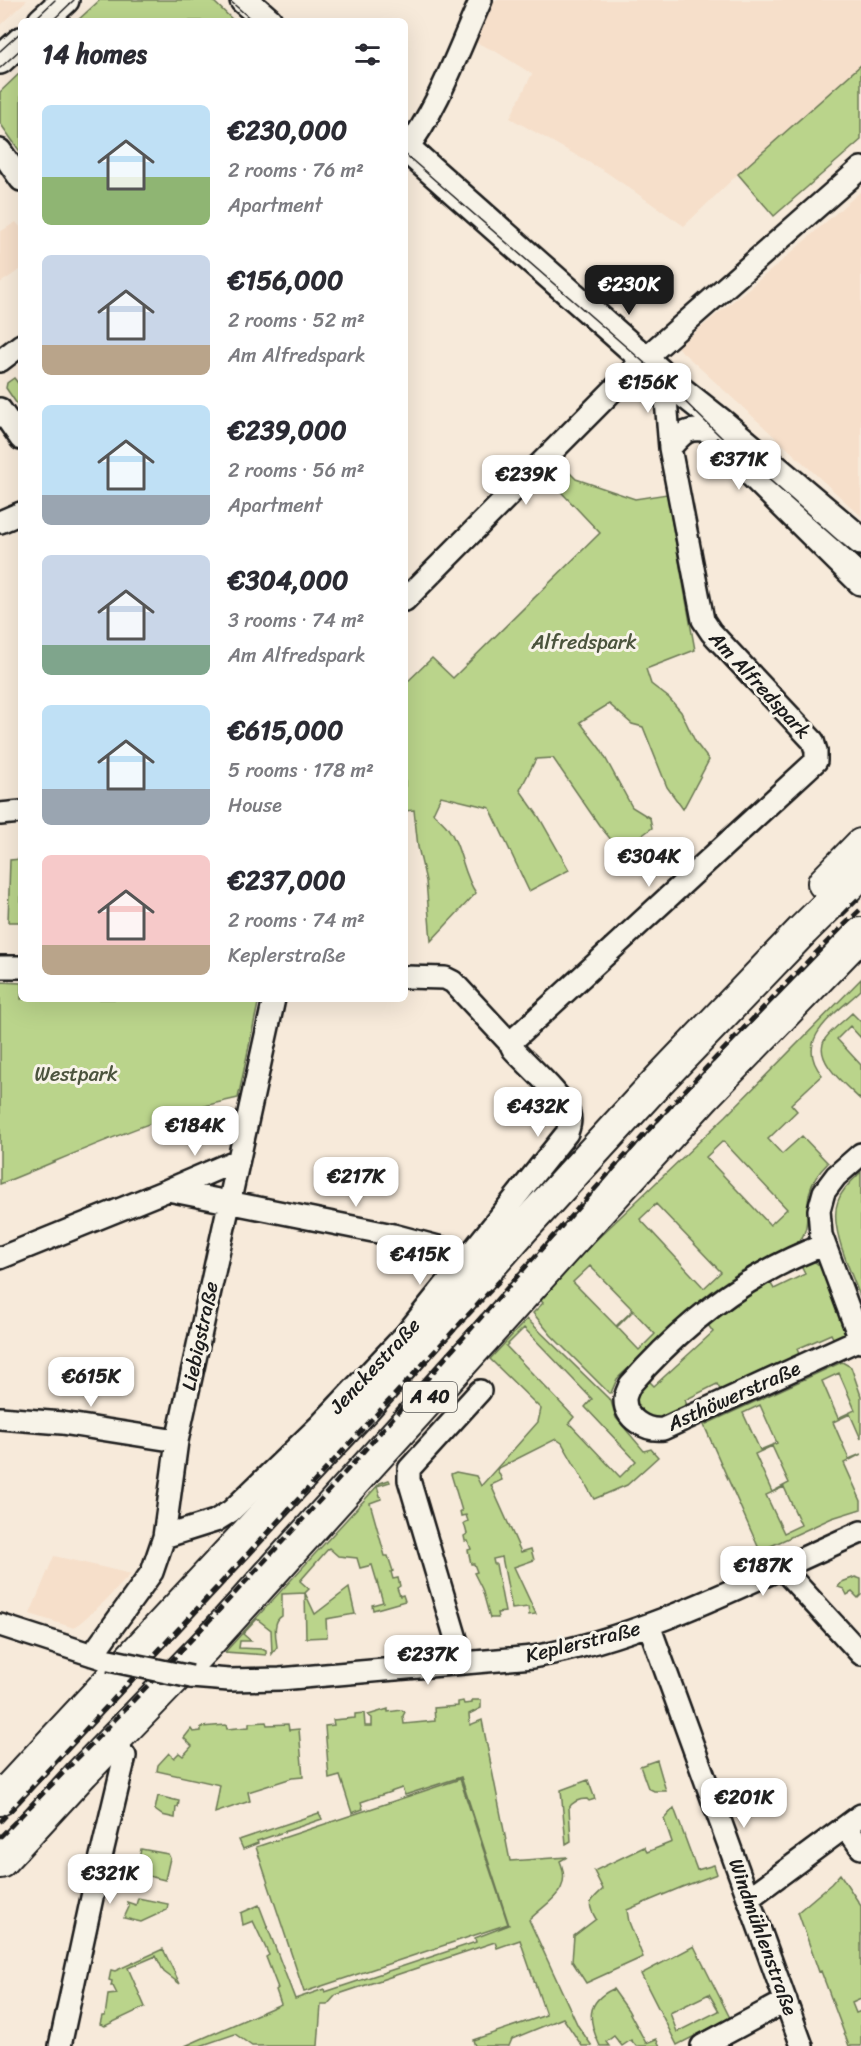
<!DOCTYPE html>
<meta charset="utf-8">
<style>
:root{--surface:#fff;--page:#f7f7f7;--text:#2b2b33;--muted:#7c7c81;--accent:#1c1c1c}
body{margin:0;font-family:Sriracha,sans-serif;background:var(--page);color:var(--text);height:100vh;display:flex;flex-direction:column;font-size:22px;white-space:nowrap}
*{box-sizing:border-box;margin:0}
p{font-size:20px;color:var(--muted)}
.icon{flex:none;width:33px;height:33px;fill:none;stroke:currentColor;stroke-width:2;stroke-linecap:round;stroke-linejoin:round}
.map{position:relative;flex:1;overflow:hidden}
.side{position:absolute;left:18px;top:18px;width:390px;height:984px;display:flex;flex-direction:column;background:var(--surface);border-radius:9px;box-shadow:0 6px 24px #0002}
.side>*{flex:none}
.price{position:absolute;translate:-50% -51px;padding:0 14px;border-radius:12px;background:#fff;color:#222;font-size:20px;line-height:39px;filter:drop-shadow(0 2px 3px #0008)}
.price::after{content:'';position:absolute;left:50%;top:36px;width:18px;height:14px;margin-left:-9px;background:inherit;clip-path:polygon(0 0,100% 0,50% 100%)}
.price.active{background:var(--accent);color:#fff}
ul{padding:0;list-style:none}
li{display:flex;align-items:center;gap:18px;height:150px;padding:0 24px}
li span{display:grid;place-items:center;flex:none;width:168px;height:120px;border-radius:9px;color:#555}
li>.icon{margin-inline-start:auto}
span .icon{width:72px;height:72px;fill:#fffc;stroke-width:1}
li b{font-size:26px}
h2{display:flex;justify-content:space-between;align-items:center;height:72px;padding:0 24px;font-size:26px}
.map>svg:first-child{display:block}
.built{fill:#f6dfca}
.green{fill:#bad48b;stroke:#6b7854;stroke-width:1.5;fill-rule:evenodd}
.lines{fill:none;stroke-linecap:round;stroke-linejoin:round}
.minor-casing{stroke:#1c1c1c;stroke-width:26}
.major-casing{stroke:#1c1c1c;stroke-width:32}
.highway-casing{stroke:#1c1c1c;stroke-width:36}
.minor{stroke:#f7f3e8;stroke-width:21}
.major{stroke:#f7f3e8;stroke-width:27}
.highway{stroke:#f7f3e8;stroke-width:32}
.tram{stroke:#1c1c1c;stroke-width:1.5}
.rail{stroke:#1c1c1c;stroke-width:4.5;stroke-dasharray:9 4.5;stroke-linecap:butt}
.minor-bridge-casing{stroke:#1c1c1c;stroke-width:26;stroke-linecap:butt}
.minor-bridge{stroke:#f7f3e8;stroke-width:21}
.labels{text-anchor:middle;dominant-baseline:central;stroke-width:6;stroke-linejoin:round;paint-order:stroke}
.shield{fill:#f7f3e8;stroke:#5e5c59;stroke-width:1.5}
.shield-label{font-size:18px;font-weight:bold;fill:#1c1c1c}
.park-label{font-size:20px;fill:#4b533d;stroke:#f7f3e8}
.street-label{font-size:20px;fill:#1c1c1c;stroke:#f7f3e8}
</style>
<div class="map">
<svg width="861" height="2046" viewBox="0 0 861 2046">
<rect width="100%" height="100%" fill="#f7eada"/>
<filter id="ink" filterUnits="userSpaceOnUse"><feTurbulence type="fractalNoise" baseFrequency=".0167" numOctaves="2"/><feDisplacementMap in="SourceGraphic" scale="12" xChannelSelector="R" yChannelSelector="G"/><feConvolveMatrix kernelMatrix="1 2 1 2 8 2 1 2 1" color-interpolation-filters="sRGB"/></filter>
<g filter="url(#ink)">
<!-- built -->
<path class="built" d="M0 0H27L0 25Z
M494 0H861V140L774 216 738 174 684 226 606 172 510 118 532 74 495 51 475 42Z
M861 191V516L677 347 776 266Z
M16 222 21 228V269L0 283V232Z
M54 1556 106 1568 131 1574 104 1602 74 1628 30 1614Z"/>
<!-- green -->
<path class="green" d="M100 0H212L234 21H77Z
M861 65V140L774 216 738 174Z
M21 72V153L0 123V92Z
M14 378 21 387V410L6 388 7 383Z
M558 461 576 479 635 499 667 494 695 650 646 669 651 684 669 698 681 712 696 743 709 760 683 809 667 787 643 727 632 724 609 704 580 722 601 750 632 807 650 818 652 828 637 839 622 853 599 825 553 758 536 759 520 790 539 817 569 870 529 891 490 808 441 796 433 813C437 817 443 822 447 827 462 846 462 873 476 893L431 941 426 881 418 847 414 810 405 811V684L432 658 453 678 600 533 546 476Z
M21 859V922H8L10 860Z
M861 979V990C837 1013 792 1039 822 1075L791 1104 797 1111 768 1139 782 1154 802 1136 828 1163C820 1171 813 1179 810 1191 805 1207 811 1231 798 1242L740 1272 711 1292 623 1373 617 1379 611 1393H609L551 1335 533 1313 543 1303 539 1298 595 1241 726 1116ZM723 1141 787 1209 770 1225 706 1157ZM656 1204 721 1272 704 1288 640 1219ZM590 1266 633 1310 616 1326 573 1282ZM633 1311 655 1334 639 1350 617 1327Z
M0 982 21 983V999H259L238 1098C156 1115 78 1153 0 1184Z
M852 1013 861 1022V1038L850 1026 837 1039 861 1065V1100C848 1087 812 1060 825 1039 832 1029 844 1021 852 1013Z
M861 1172V1299C852 1274 828 1226 838 1201 842 1189 852 1181 861 1172Z
M809 1260 815 1262 821 1267 846 1328V1335L836 1344 831 1334 797 1349 801 1359 723 1395 717 1384 685 1400 689 1411 650 1423 633 1407 637 1386 645 1377 654 1386 713 1332 706 1322 768 1279 774 1289 805 1274 800 1264Z
M527 1319 611 1401 616 1418 644 1451 651 1449 658 1457 627 1485 594 1499 562 1443 556 1439 497 1469 502 1480 491 1485 521 1552 531 1549 534 1560 514 1567 536 1614 529 1615 528 1607 512 1609 502 1557 493 1559 494 1564H496L505 1612 497 1613 498 1618H490L482 1589 474 1573 477 1572 474 1564H471L468 1550 471 1549 468 1541H465L464 1536 467 1534 464 1523 468 1521 466 1515 461 1516 460 1511H462L451 1474 456 1472 476 1476 481 1486 538 1422 541 1409 490 1359ZM524 1328 592 1399 585 1407 636 1461 620 1477 569 1423 574 1417 506 1346Z
M842 1362 851 1367 861 1396V1439L850 1414 833 1422 849 1459 861 1454 844 1463 861 1501V1509L832 1518 760 1551 704 1425ZM839 1373 855 1410 838 1418 822 1381ZM760 1405 777 1443 760 1450 743 1413ZM772 1446 789 1483 772 1492 755 1454ZM784 1487 801 1525 784 1533 766 1495Z
M389 1480 390 1482 377 1486 381 1499 370 1503 385 1556H388L393 1571 391 1572 393 1579 398 1578 400 1586 397 1588 400 1596 403 1595 405 1601 373 1610 372 1605 383 1602 372 1565 360 1568 357 1558 338 1556 329 1548 300 1581 309 1589 305 1593 315 1614 349 1588 355 1614 326 1619 327 1637 306 1638 305 1593 282 1594V1616C272 1621 276 1638 277 1647L272 1654 271 1630 257 1619 243 1634 251 1641H240L239 1648 262 1649 266 1651V1655L225 1652 380 1483Z
M855 1577 861 1579V1595L858 1598 852 1592 847 1595 844 1589 838 1587 842 1582Z
M472 1700H481V1708L469 1714 470 1725 482 1720 510 1861 567 1857 560 1861C573 1892 549 1900 529 1920L578 2026 592 2046H582L563 2018 512 2039 509 2046H475L473 2040 546 2015 520 1940 497 1948 495 1942 336 1995 327 2005H321L318 2046H252L235 2034 200 2046H185L281 2004 276 1990 278 1988 266 1957 269 1955 253 1921 243 1925 241 1913 259 1905 295 1999 324 1989 325 1992 476 1942 475 1938 509 1925 461 1777 405 1795 402 1788 361 1802 363 1809 352 1813 340 1776 329 1779 325 1726 334 1725 333 1720 355 1718V1714L364 1713 365 1726H372V1718L368 1715 388 1709V1712L402 1710 405 1712 403 1716 404 1724 435 1721 434 1708 458 1706V1702L463 1701 464 1704 472 1703Z
M266 1722 267 1725 288 1724 289 1730 299 1729 303 1777 292 1778 248 1792 250 1801 215 1813 220 1785 157 1771 158 1765 169 1753 174 1758 179 1753 183 1756 192 1746 184 1738 191 1729 193 1732 201 1731V1727L226 1725 227 1729 249 1727V1723Z
M657 1760 666 1791H654L648 1788 640 1766Z
M460 1779 508 1924 304 1992 256 1847Z
M588 1780 595 1799 589 1801 587 1799C579 1799 573 1801 569 1808L571 1841 566 1844 561 1790Z
M158 1796 179 1801 178 1807H176L175 1818 162 1815 155 1810Z
M674 1808 697 1870 714 1865 717 1874 682 1887 627 1910 629 1922 643 1957 586 1983 572 1961 574 1936 596 1919C586 1902 590 1902 603 1889L594 1871 644 1847 647 1852 672 1842 664 1819Z
M319 1813 322 1819 257 1841 258 1843 243 1849 239 1840Z
M141 1849 168 1854 170 1858 165 1880 136 1873Z
M840 1874 861 1906V1999L852 2003 856 2013 861 2011V2046H849L821 1971 819 1972 798 1912 831 1884Z
M138 1898 168 1904 167 1910 141 1922 124 1918 129 1907 127 1902 136 1905Z
M694 1946 730 2018 677 2045 641 1974ZM709 1994 719 2011 677 2032 670 2013Z
M163 1949 180 1984 164 1972 156 1956 128 1968 145 2007 105 2026 100 2024 102 2016H105L108 1995 117 1994 113 1986H111L112 1981 109 1980 111 1970 115 1971Z
M613 1989 628 2010 646 2043 656 2039 660 2046H636L631 2040 622 2046 614 2036 606 2042 609 2046H600C588 2020 585 2002 613 1989Z"/>
<g class="lines">
<defs>
<path id="minor" d="M0 150 21 180
M405 151C439 107 458 50 481 0
M0 361 21 345
M0 409 21 439
M670 448C683 433 687 427 708 431
M0 522 21 513
M405 600 644 359 861 168
M0 814 21 812
M0 967H21
M510 1043 816 761V751L813 741 711 632 703 620 670 448 664 376
M861 1154 836 1176 824 1192 819 1210 821 1235 861 1342
M168 1190 238 1160
M824 1245C747 1273 683 1324 630 1385 628 1390 625 1395 625 1400 625 1419 646 1431 663 1429L860 1339
M0 1258 168 1190 393 1235 442 1248 464 1263
M0 1418 62 1423 177 1441
M321 1424 406 1334 567 1133C569 1127 571 1121 569 1114 563 1095 527 1065 513 1049L510 1043 453 982 445 978 405 977
M164 1537 215 1521 231 1511 321 1424 328 1431
M781 1567 861 1654
M0 1625 105 1659
M649 1625 802 2046
M92 1655 152 1572 164 1537 177 1441 274 999
M461 1663 459 1649 409 1480V1469L480 1391
M191 1677 229 1680 280 1679 533 1657C649 1636 754 1579 861 1532
M846 1827 861 1848
M749 1898 861 1815
M60 2046 99 1865 125 1756
M702 2046 786 2001"/>
<path id="major" d="M244 0 268 21
M42 21 65 0
M0 60 21 41
M405 147 676 387 719 421 861 541
M754 475 861 581"/>
<path id="highway" d="M824 883 861 845
M0 1799 364 1408 524 1227 662 1077 803 930 861 873
M0 1862 83 1772 205 1646 565 1248 705 1095 861 934"/>
</defs>
<!-- minor casing -->
<use href="#minor" class="minor-casing"/>
<!-- major casing -->
<use href="#major" class="major-casing"/>
<!-- highway casing -->
<use href="#highway" class="highway-casing"/>
<!-- minor -->
<use href="#minor" class="minor"/>
<!-- major -->
<use href="#major" class="major"/>
<!-- highway -->
<use href="#highway" class="highway"/>
<!-- tram -->
<path class="tram" d="M229 0 253 21
M33 21 55 0
M52 21 74 0
M0 51 21 32
M0 68 21 49
M405 154 655 372 721 437 861 561"/>
<!-- rail -->
<path class="rail" d="M842 915 861 896
M0 1822 504 1276
M0 1837C127 1709 252 1578 371 1443 493 1304 613 1165 741 1031 780 990 819 948 861 909"/>
<defs>
<path id="minor-bridge" d="M109 1660 191 1677"/>
</defs>
<!-- minor-bridge casing -->
<use href="#minor-bridge" class="minor-bridge-casing"/>
<!-- minor-bridge -->
<use href="#minor-bridge" class="minor-bridge"/>
</g>
</g>
<g class="labels">
<!-- shield labels -->
<rect class="shield" x="403" y="1382" width="54" height="30" rx="4.5"/>
<g class="shield-label">
<text x="430" y="1397">A 40</text>
</g>
<!-- park labels -->
<g class="park-label">
<text x="584" y="642">Alfredspark</text>
<text x="76" y="1074">Westpark</text>
</g>
<!-- street labels -->
<g class="street-label">
<text transform="translate(760 685) rotate(47)">Am Alfredspark</text>
<text transform="translate(200 1336) rotate(-78)">Liebigstraße</text>
<text transform="translate(375 1366) rotate(-47)">Jenckestraße</text>
<text transform="translate(734 1396) rotate(-24)">Asthöwerstraße</text>
<text transform="translate(583 1642) rotate(-14)">Keplerstraße</text>
<text transform="translate(763 1937) rotate(70)">Windmühlenstraße</text>
</g>
</g>
</svg>
<b class="price active" style="left:629px;top:316px">€230K</b>
<b class="price" style="left:648px;top:414px">€156K</b>
<b class="price" style="left:739px;top:491px">€371K</b>
<b class="price" style="left:526px;top:506px">€239K</b>
<b class="price" style="left:649px;top:888px">€304K</b>
<b class="price" style="left:538px;top:1138px">€432K</b>
<b class="price" style="left:195px;top:1157px">€184K</b>
<b class="price" style="left:356px;top:1208px">€217K</b>
<b class="price" style="left:420px;top:1286px">€415K</b>
<b class="price" style="left:91px;top:1408px">€615K</b>
<b class="price" style="left:763px;top:1597px">€187K</b>
<b class="price" style="left:428px;top:1686px">€237K</b>
<b class="price" style="left:744px;top:1829px">€201K</b>
<b class="price" style="left:110px;top:1905px">€321K</b>
<section class="side">
<h2>14 homes<svg class="icon" aria-label="filters" viewBox="0 0 24 24"><path d="M4 7h16M4 17h16"/><circle cx="9" cy="7" r="2"/><circle cx="15" cy="17" r="2"/></svg></h2>
<ul>
<li><span style="background:linear-gradient(#bfe0f5 60%,#8fb573 0)"><svg class="icon" aria-label="home" viewBox="0 0 24 24"><path d="M3 11l9-7 9 7M6 9v11h12V9"/></svg></span><div><b>€230,000</b><p>2 rooms · 76 m²</p><p>Apartment</p></div></li>
<li><span style="background:linear-gradient(#c9d6e8 75%,#b9a48a 0)"><svg class="icon" aria-label="home" viewBox="0 0 24 24"><path d="M3 11l9-7 9 7M6 9v11h12V9"/></svg></span><div><b>€156,000</b><p>2 rooms · 52 m²</p><p>Am Alfredspark</p></div></li>
<li><span style="background:linear-gradient(#bfe0f5 75%,#9aa5b1 0)"><svg class="icon" aria-label="home" viewBox="0 0 24 24"><path d="M3 11l9-7 9 7M6 9v11h12V9"/></svg></span><div><b>€239,000</b><p>2 rooms · 56 m²</p><p>Apartment</p></div></li>
<li><span style="background:linear-gradient(#c9d6e8 75%,#7fa58c 0)"><svg class="icon" aria-label="home" viewBox="0 0 24 24"><path d="M3 11l9-7 9 7M6 9v11h12V9"/></svg></span><div><b>€304,000</b><p>3 rooms · 74 m²</p><p>Am Alfredspark</p></div></li>
<li><span style="background:linear-gradient(#bfe0f5 70%,#9aa5b1 0)"><svg class="icon" aria-label="home" viewBox="0 0 24 24"><path d="M3 11l9-7 9 7M6 9v11h12V9"/></svg></span><div><b>€615,000</b><p>5 rooms · 178 m²</p><p>House</p></div></li>
<li><span style="background:linear-gradient(#f6c9c9 75%,#b9a48a 0)"><svg class="icon" aria-label="home" viewBox="0 0 24 24"><path d="M3 11l9-7 9 7M6 9v11h12V9"/></svg></span><div><b>€237,000</b><p>2 rooms · 74 m²</p><p>Keplerstraße</p></div></li>
</ul>
</section>
</div>
